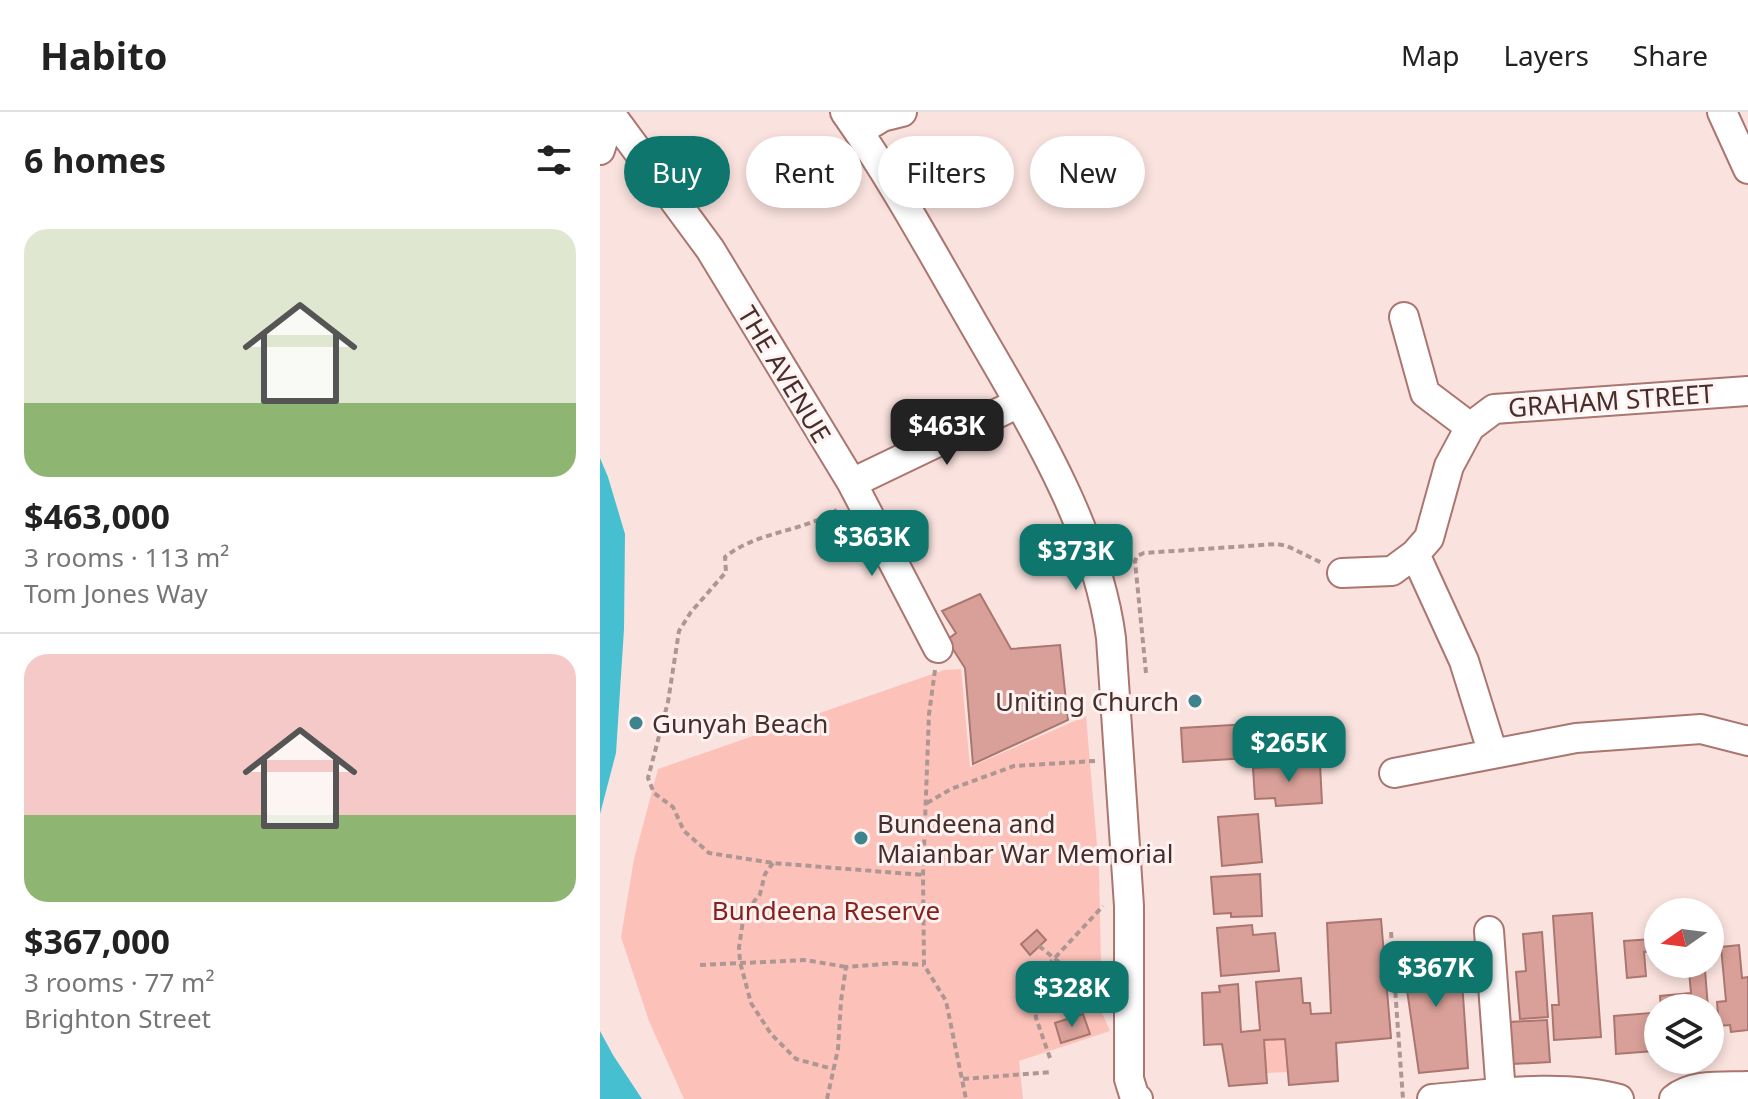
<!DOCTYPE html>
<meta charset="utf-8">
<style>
:root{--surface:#fff;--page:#f6f6f6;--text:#222;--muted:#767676;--line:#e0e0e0;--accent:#0f766e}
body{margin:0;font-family:"Noto Sans",sans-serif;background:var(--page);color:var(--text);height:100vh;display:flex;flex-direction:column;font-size:30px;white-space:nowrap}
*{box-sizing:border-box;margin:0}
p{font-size:26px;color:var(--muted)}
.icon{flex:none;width:44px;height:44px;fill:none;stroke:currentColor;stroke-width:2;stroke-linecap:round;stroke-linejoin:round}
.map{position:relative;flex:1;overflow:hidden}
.side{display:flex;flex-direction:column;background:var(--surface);width:600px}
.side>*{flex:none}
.top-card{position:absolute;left:24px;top:24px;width:760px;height:72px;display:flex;gap:16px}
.needle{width:52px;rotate:256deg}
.tools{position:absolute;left:1044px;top:786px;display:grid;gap:16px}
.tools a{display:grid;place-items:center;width:80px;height:80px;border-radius:50%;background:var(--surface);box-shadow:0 4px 12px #0003;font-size:40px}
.price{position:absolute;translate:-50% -68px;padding:0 18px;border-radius:16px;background:var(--accent);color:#fff;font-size:26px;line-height:52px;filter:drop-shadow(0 2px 4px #0008)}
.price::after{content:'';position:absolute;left:50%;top:48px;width:24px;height:18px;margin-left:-12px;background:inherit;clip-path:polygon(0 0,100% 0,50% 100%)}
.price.current{background:#222;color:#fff}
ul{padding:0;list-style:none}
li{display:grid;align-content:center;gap:16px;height:424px;padding:0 24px}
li+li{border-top:2px solid var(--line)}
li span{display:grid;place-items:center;height:248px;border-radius:24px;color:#555}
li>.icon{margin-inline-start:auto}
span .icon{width:144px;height:144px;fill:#fffc;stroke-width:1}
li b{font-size:34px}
h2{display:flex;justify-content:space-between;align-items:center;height:96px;padding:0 24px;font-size:34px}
.tag{padding:0 28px;border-radius:36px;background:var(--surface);box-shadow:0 4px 12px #0003;font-size:28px;line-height:72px}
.tag.current{background:var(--accent);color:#fff}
header{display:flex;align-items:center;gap:48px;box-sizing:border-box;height:112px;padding:0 40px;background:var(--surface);border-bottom:2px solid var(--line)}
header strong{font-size:38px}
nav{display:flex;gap:44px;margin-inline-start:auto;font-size:28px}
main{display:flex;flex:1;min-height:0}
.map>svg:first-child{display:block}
.green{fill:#fcc2ba}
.water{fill:#46c0d0}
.building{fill:#d8a098;stroke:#aa766f;stroke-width:2}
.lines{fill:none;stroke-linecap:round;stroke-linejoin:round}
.minor-casing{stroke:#aa766f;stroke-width:32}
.path{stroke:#ae9793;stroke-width:4;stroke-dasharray:6 4;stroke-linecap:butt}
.minor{stroke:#fff;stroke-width:28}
.poi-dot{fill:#3d848e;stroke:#fff2f1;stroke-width:3}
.labels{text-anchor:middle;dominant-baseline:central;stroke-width:6;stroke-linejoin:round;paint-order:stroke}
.street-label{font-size:26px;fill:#452f2c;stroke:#fff2f1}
.poi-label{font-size:26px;fill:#452f2c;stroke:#fff2f1;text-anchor:start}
.park-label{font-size:26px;fill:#87211c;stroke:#fff2f1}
</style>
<header>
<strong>Habito</strong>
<nav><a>Map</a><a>Layers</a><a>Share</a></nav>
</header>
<main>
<section class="side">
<h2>6 homes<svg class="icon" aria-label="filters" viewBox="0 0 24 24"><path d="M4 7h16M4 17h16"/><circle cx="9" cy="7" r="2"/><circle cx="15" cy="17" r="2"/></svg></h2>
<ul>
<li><span style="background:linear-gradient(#dfe7d0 70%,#8fb573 0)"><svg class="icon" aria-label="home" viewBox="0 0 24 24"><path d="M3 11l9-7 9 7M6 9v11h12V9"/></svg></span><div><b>$463,000</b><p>3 rooms · 113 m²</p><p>Tom Jones Way</p></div></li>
<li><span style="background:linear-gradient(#f6c9c9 65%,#8fb573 0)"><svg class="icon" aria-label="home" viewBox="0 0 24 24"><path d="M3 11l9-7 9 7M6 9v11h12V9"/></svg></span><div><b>$367,000</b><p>3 rooms · 77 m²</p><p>Brighton Street</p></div></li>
</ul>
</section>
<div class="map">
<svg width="1148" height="987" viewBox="0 0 1148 987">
<rect width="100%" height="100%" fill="#fae2de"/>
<!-- green -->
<path class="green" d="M361 557 370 655 486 604 499 757 502 901 510 919 419 949 423 987H84L49 909 21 825 34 747 58 657 344 558Z
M685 927 688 960 667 961 664 928Z"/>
<!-- water -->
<path class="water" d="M0 346 8 365 25 422 24 517 16 641 0 702Z
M0 919 13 943 42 987H0Z"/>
<!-- building -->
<path class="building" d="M380 482 411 537 460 533 468 608 373 652 365 556 347 528 356 521 342 499Z
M649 612 651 635H647L648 646 583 650 581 616Z
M720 652 722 691 676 694 675 686 655 687 653 656Z
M658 702 662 750 622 754 618 705Z
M660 762 662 804 631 805V801L614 802 611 765Z
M992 801 1001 925 954 928 952 893H959L953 804Z
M781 807 791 926 736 931 738 969 689 973 685 927 664 928 667 971 629 974 622 932 604 933 602 881 620 880 619 874 638 872 641 920 660 918 656 870 701 866 703 891H710L711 902 731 901 727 811Z
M652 813 653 823 675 821 679 859 621 864 617 816Z
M437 818 446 828 430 843 421 832Z
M942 820 948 905 920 907 916 860 926 859 923 822Z
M1052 827 1053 839 1044 840 1046 864 1027 866 1024 829Z
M1139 833 1142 866 1148 865V918L1131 920 1130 913 1119 914 1117 890 1126 889 1121 835Z
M860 840 868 956 819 961 806 871H798L797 844Z
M1105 858 1108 896H1061L1060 884 1091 881 1089 859Z
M1051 901 1054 939 1016 942 1014 904Z
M483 902 490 922 461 931 455 911Z
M947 908 950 950 913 952 909 910Z"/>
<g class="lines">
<defs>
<path id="minor" d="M9 0 110 137 252 371 338 536
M245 0C291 65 329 135 369 204 425 302 496 412 511 526L529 794V967L534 983 538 987
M1122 0 1148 57
M259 19 282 5 302 0
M0 38 12 0
M804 205 825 281 870 315 894 297 1148 279
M252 371 419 291
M815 442 864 549 893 642
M742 461 792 459 815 442 829 426 849 354 870 315
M794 661 976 626 1101 617 1148 629
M889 819 901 982
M832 987C891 982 962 971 1019 987
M1074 987C1092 971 1125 975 1148 974"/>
</defs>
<!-- minor casing -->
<use href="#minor" class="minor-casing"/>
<!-- path -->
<path class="path" d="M237 398C204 420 157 419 125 445L126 460 91 500 79 519 68 590 48 666 54 681 73 695 84 719 109 741 173 751 323 763
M335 558 329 602 323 763 324 853 346 889 366 987
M546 561 535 449 537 444 544 441 677 432 687 434 722 451
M327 691 351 677 414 654 495 649
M173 751 165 762 160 782 144 802 139 835 140 850 151 891 171 922 196 947 233 957
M791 820 803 987
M439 834 474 862 503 900
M100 853 206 848 246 855
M450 946 436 906 434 889 438 864 503 794
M363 967 452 960
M227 987 238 937 241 889 246 855 296 851 324 853"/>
<!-- minor -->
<use href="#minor" class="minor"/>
</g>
<!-- markers -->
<g class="poi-dot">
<circle cx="595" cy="589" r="8"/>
<circle cx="36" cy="611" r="8"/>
<circle cx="261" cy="726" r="8"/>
</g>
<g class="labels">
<!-- street labels -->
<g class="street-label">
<text transform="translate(185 262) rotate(59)">THE AVENUE</text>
<text transform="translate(1011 288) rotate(-4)">GRAHAM STREET</text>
</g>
<!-- poi labels -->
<g class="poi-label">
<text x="579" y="589" text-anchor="end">Uniting Church</text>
<text x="52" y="611">Gunyah Beach</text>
<text x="277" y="711">Bundeena and<tspan x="277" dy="30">Maianbar War Memorial</tspan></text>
</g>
<!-- park labels -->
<g class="park-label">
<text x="226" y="798">Bundeena Reserve</text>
</g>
</g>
</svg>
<div class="tools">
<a><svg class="needle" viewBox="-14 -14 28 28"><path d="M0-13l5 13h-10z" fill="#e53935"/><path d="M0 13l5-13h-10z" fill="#767676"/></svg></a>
<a><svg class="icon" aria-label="layers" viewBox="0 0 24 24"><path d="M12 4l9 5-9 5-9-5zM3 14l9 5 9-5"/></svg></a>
</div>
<b class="price current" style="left:347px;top:355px">$463K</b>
<b class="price" style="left:272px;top:466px">$363K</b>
<b class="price" style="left:476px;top:480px">$373K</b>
<b class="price" style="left:689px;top:672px">$265K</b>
<b class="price" style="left:836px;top:897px">$367K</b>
<b class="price" style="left:472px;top:917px">$328K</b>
<div class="top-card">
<a class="tag current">Buy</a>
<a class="tag">Rent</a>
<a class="tag">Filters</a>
<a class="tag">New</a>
</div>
</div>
</main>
